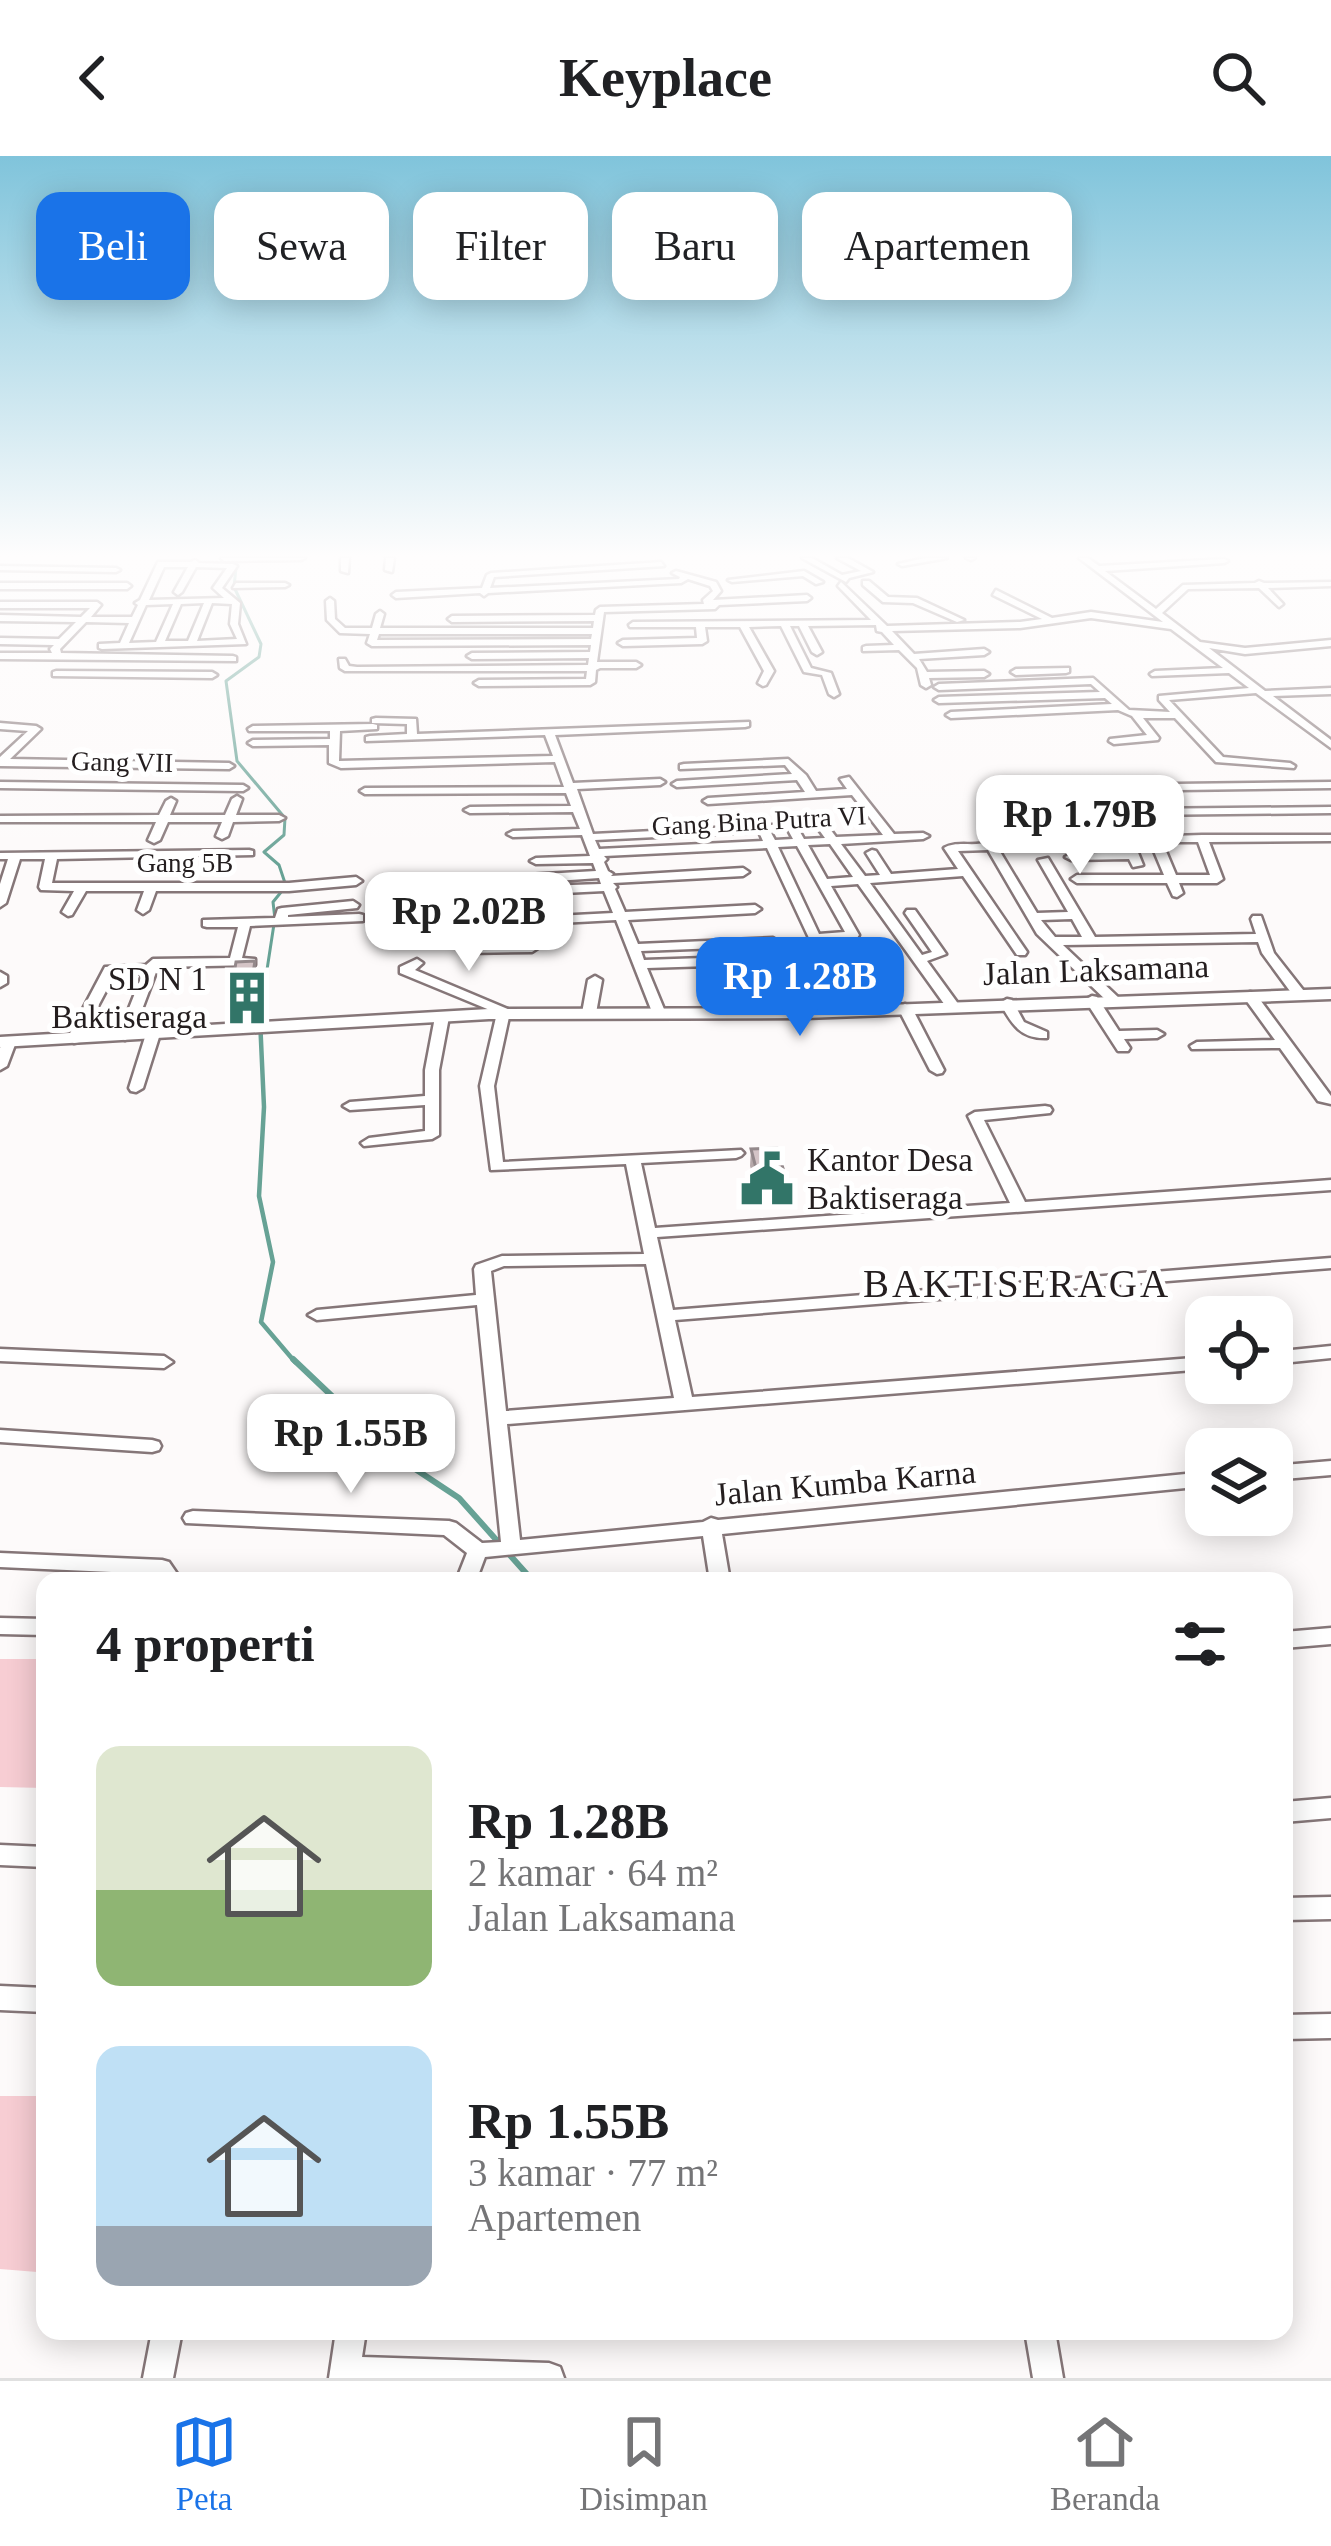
<!DOCTYPE html>
<html lang="id">
<meta charset="utf-8">
<style>
:root{--surface:#fff;--page:#f2f2f2;--text:#202124;--muted:#757577;--line:#e0e0e0;--accent:#1a73e8}
body{margin:0;font-family:Georgia,serif;background:var(--page);color:var(--text);height:100vh;display:flex;flex-direction:column;font-size:45px;white-space:nowrap}
*{box-sizing:border-box;margin:0}
p{font-size:39px;color:var(--muted)}
.icon{flex:none;width:66px;height:66px;fill:none;stroke:currentColor;stroke-width:2;stroke-linecap:round;stroke-linejoin:round}
.map{position:relative;flex:1;overflow:hidden}
.details{position:absolute;left:36px;top:1416px;width:1257px;height:768px;display:flex;flex-direction:column;background:var(--surface);border-radius:24px;box-shadow:0 6px 30px #0003}
.details>*{flex:none}
.guide{position:absolute;left:36px;top:36px;width:1260px;height:108px;display:flex;gap:24px}
.fabs{position:absolute;left:1185px;top:1140px;display:grid;gap:24px}
.fabs a{display:grid;place-items:center;width:108px;height:108px;border-radius:24px;background:var(--surface);box-shadow:0 6px 30px #0003;font-size:60px}
.price{position:absolute;translate:-50% -102px;padding:0 27px;border-radius:24px;background:#fff;color:#222;font-size:39px;line-height:78px;filter:drop-shadow(0 3px 6px #0008)}
.price::after{content:'';position:absolute;left:50%;top:72px;width:36px;height:27px;margin-left:-18px;background:inherit;clip-path:polygon(0 0,100% 0,50% 100%)}
.price.active{background:var(--accent);color:#fff}
ul{padding:0;list-style:none}
li{display:flex;align-items:center;gap:36px;height:300px;padding:0 60px}
li span{display:grid;place-items:center;flex:none;width:336px;height:240px;border-radius:24px;color:#555}
li>.icon{margin-inline-start:auto}
span .icon{width:144px;height:144px;fill:#fffc;stroke-width:1}
li b{font-size:51px}
h2{display:flex;justify-content:space-between;align-items:center;height:144px;padding:0 60px;font-size:51px}
.tag{padding:0 42px;border-radius:24px;background:var(--surface);box-shadow:0 6px 30px #0003;font-size:42px;line-height:108px}
.tag.active{background:var(--accent);color:#fff}
header{display:flex;justify-content:space-between;align-items:center;height:156px;padding:0 60px;background:var(--surface);font-size:54px;font-weight:800}
.dock{display:flex;justify-content:space-around;align-items:center;height:168px;border-top:3px solid var(--line);background:var(--surface);font-size:33px;color:var(--muted)}
.dock a{display:grid;justify-items:center;gap:6px}
.dock .active{color:var(--accent)}
.map>svg:first-child{display:block}
.green{fill:#f7cdd3}
.lines{fill:none;stroke-linecap:round;stroke-linejoin:round}
.stream-far2{stroke:#67a295;stroke-width:3}
.stream-far1{stroke:#67a295;stroke-width:4.5}
.stream{stroke:#67a295;stroke-width:6}
.minor-casing{stroke:#857678;stroke-width:5}
.major-casing{stroke:#857678;stroke-width:5}
.minor{fill:#fff;fill-rule:evenodd}
.major{fill:#fff;fill-rule:evenodd}
.wall{fill:#b6a9aa}
.shaded-wall{fill:#94898b}
.building{fill:#d4c4c6;stroke:#94898b;stroke-width:3}
.labels{text-anchor:middle;dominant-baseline:central;stroke-width:10;stroke-linejoin:round;paint-order:stroke}
.far-street-label{font-size:27px;fill:#241e1f;stroke:#fff}
.street-label{font-size:33px;fill:#241e1f;stroke:#fff}
.poi-label{font-size:33px;fill:#241e1f;stroke:#fff;text-anchor:end}
.quarter-label{font-size:39px;letter-spacing:3px;fill:#241e1f;stroke:#fff}
</style>
<header><svg class="icon" aria-label="back" viewBox="0 0 24 24"><path d="M15 5l-7 7 7 7"/></svg>Keyplace<svg class="icon" aria-label="search" viewBox="0 0 24 24"><circle cx="10" cy="10" r="6"/><path d="M15 15l6 6"/></svg></header>
<div class="map">
<svg width="1331" height="2222" viewBox="0 0 1331 2222">
<rect width="100%" height="100%" fill="#fdfafa"/>
<!-- green -->
<path class="green" d="M0 1503H45V1632L0 1631Z
M0 1940H45V2089L37 2116 0 2113Z"/>
<g class="lines">
<!-- stream-far2 -->
<path class="stream-far2" d="M237 402 234 431 261 488 259 501 226 525 237 605 285 662 284 679 264 696 279 709 286 730 273 746 275 763
M259 866 274 768"/>
<!-- stream-far1 -->
<path class="stream-far1" d="M260 863 264 951 259 1040 273 1106 261 1166 295 1206"/>
<!-- stream -->
<path class="stream" d="M293 1203 394 1299 459 1342 533 1425"/>
<defs>
<path id="minor" d="M221 402H305L301 404 224 405Z
M341 402H349L348 417 341 415Z
M386 402H394L392 416 385 414Z
M802 402H812L842 419 861 415 837 402H848L873 416 849 422 846 426Z
M925 402H947L902 410 898 408Z
M966 402H975L971 404Z
M1079 402H1088L1099 410 1224 403 1228 405 1224 407 1105 415 1156 453 1183 429 1255 427 1259 425 1264 427 1331 426V430L1268 432 1283 448 1279 451 1259 432 1188 433 1162 457 1200 486 1245 492 1331 484V490L1245 498 1209 492 1265 535 1331 532V538L1273 540 1331 584V592L1256 537 1169 544 1223 601 1290 607 1295 610 1294 612 1216 606 1175 562H1143L1159 582 1158 584 1114 588 1109 585 1110 583 1147 579 1132 560 1118 554 951 562 946 559 951 556 1112 548 1105 542 939 547 934 544 939 541 1100 536 1091 528 939 534 934 531 939 528 1093 522 1129 554 1170 556 1159 544V540L1249 532 1229 517 1152 520 1150 518 1155 515 1223 512 1171 473 1091 462 1020 472 892 475 914 498 984 493 989 496 984 499 919 503 927 516 984 515 989 518 984 521 929 522 931 529 926 532 921 529 917 512 899 494 863 495V491L866 490 894 489 882 476 877 475 876 469 808 470 822 496 817 499 812 496 799 470H790L811 512 831 517 839 538 834 541 829 538 822 519 804 516 781 470 749 471 774 515 766 529 763 530 758 527 764 515 740 471H705L707 485 702 488 623 490 618 487 623 484 697 482 696 471H630L629 469 633 466 871 464 838 430 841 426 887 470 1020 466 1042 463 993 439 996 434 1052 462 1091 456 1163 466Z
M195 404 199 407 233 408 237 410 222 432 240 447 238 468 246 488 102 493 99 492V488L120 487 129 467 86 466 60 493 61 497 233 500 236 501V505L0 503V497H52L50 493 54 489 0 488V482L59 483 76 466 0 465V459L81 461 90 452H0V446H97L101 449 91 461H132L138 449 135 447 140 444 158 406H191ZM164 411H188L174 436 178 439 182 436 196 411 227 412 213 432 224 442 149 444ZM204 447 188 485H165L181 448ZM212 447 232 448 230 468 237 483 197 485ZM173 448 156 486 129 487 146 449Z
M661 406 664 410 494 421 490 432 679 423 680 421 672 417 676 415 716 426 721 435 713 444 807 439 811 442 807 445 719 449 715 453 604 456 597 506H636L641 509 636 512H600L596 514 595 526 590 529 479 530 474 527 479 524 586 523 587 515H345L340 512 339 503H345L349 510 357 511 588 509 589 502 472 503 467 500 472 497 590 496 591 489 372 490 367 487 370 478 340 477 327 464 326 445 330 442 334 445 335 463 345 472H372L376 458 380 455 384 458 380 472H593L594 465 452 466 448 463 452 460 595 459 596 454 600 451 704 448 703 444 713 435 710 430 688 423 681 427 488 437 484 440 480 437 396 442 392 439 396 436 482 432 487 419 491 417ZM379 478H592L591 483 377 484Z
M0 410 116 412 120 414 116 416 0 414Z
M804 415 823 426 816 428 803 420 732 426 728 424Z
M863 425H869L888 441 917 442 964 464 957 466 913 447 883 446 863 429Z
M0 427H127L131 430 127 433H0Z
M236 427H285L289 429 285 431 233 432Z
M1069 512V516L1066 517 1016 519 1011 516 1016 513Z
M56 515 212 516 217 519 212 522 53 520V516Z
M376 562 416 563 417 578 749 566V570L745 571 555 579 573 627 660 623 665 626 660 629 577 633 593 678 792 668 796 669 804 683 825 682 811 663 817 660 821 661 836 681 883 679 852 639 708 648 703 645 708 642 805 636 797 624 677 631 672 628 677 625 792 618 785 609 680 613V609L684 608 788 603 806 619 816 635 847 633 840 623 849 621 894 678 923 677 929 680 923 683 841 688 865 720 880 719 866 697 872 694 876 695 891 718 958 713 944 692C957 684 976 692 990 685L995 687 1042 686 1018 633 1023 630 1331 626V632L1030 636 1042 662H1134V666L1126 667 1143 709 1133 711 1129 703 1071 704 1065 701 1071 698 1126 696 1122 685H1079L1073 682 1079 679 1119 678 1115 668H1045L1055 689 1053 691 999 694 1037 757 1068 756 1038 704 1048 702 1095 781 1256 778 1251 763 1253 760H1261L1274 797 1307 839 1300 843 1295 842 1262 797 1258 786 1063 789 1120 843 1118 846H1108L1037 778 988 694 958 695 1027 796 1025 799H1017L963 720 870 727 922 799 932 796 905 757 907 754H915L946 798 927 805 959 849 952 853 947 852 858 728 831 730 859 779 857 782 815 786 809 782 767 692 604 700 607 703 604 706 608 715 613 718 611 720 743 712 749 716 743 720 613 727 617 731 615 733 625 756 755 749 761 753 755 757 628 764 638 788 773 782 779 786 773 790 641 795 644 804 798 799 804 803 798 807 647 812 666 858 659 862 654 861 616 764 467 772 470 789 532 788 538 792 532 796 465 797 459 793 454 773 415 774 402 752 408 748 412 749 423 767 486 764 482 744 488 740 494 744 498 763 613 757 604 735 544 738 538 734 544 730 601 728 599 722 527 727 521 723 527 719 596 715 593 707 536 708 530 705 536 702 590 700 582 679 513 681 507 678 513 675 580 673 573 656 470 657 464 654 470 651 571 650 566 637 365 638 360 635 365 632 564 631 555 606 341 612 329 607V589L253 590 248 587 253 584 330 583V575H249L248 573 253 570 373 568 377 569V573L340 575 339 605 553 600 545 579 366 585V581L370 580 407 578V568L372 567V563ZM788 674 793 683 775 684 770 675ZM759 676 763 685 599 693 595 684ZM830 688 853 721 827 723 808 689ZM797 690 845 776 819 778 778 691ZM1072 763 1082 781H1055L1041 764Z
M0 567 36 570 41 573 10 603 229 607 234 610 229 613 0 610V601L28 575 0 573Z
M0 626 243 629 248 632 243 635 0 632Z
M237 640 242 643 236 659H279L285 662 279 665 233 666 228 680 222 683 216 680 222 666H168L160 684 154 687 148 684 156 666H0V660L159 659 166 645 171 642 176 645 170 659H225L232 643Z
M1331 651V657L1140 659 1134 656 1140 653Z
M1202 679H1331V685L1209 686 1223 723 1217 727H1179L1183 737 1177 741 1173 740 1167 727H1077L1071 723 1077 719H1164L1151 688 1157 685 1163 688 1176 719H1210L1198 686H1172L1166 683 1172 680Z
M249 694 253 695V699L57 703 52 727H289L356 721 362 725 356 729 289 735H156L149 754 143 758 137 754 144 735H86L72 759 68 760 62 756 74 735 41 734 39 731 45 703H20L6 747 0 751V728L8 703H0V697Z
M353 745 359 749 357 752 288 759V761L359 758 363 759V765L250 770 242 802 255 803V809L158 811 132 880 125 884 118 880 143 817 115 818 79 886 74 887 67 883 105 811 146 809 153 803 230 802 238 771H207L203 770V764L275 762 278 753 282 752Z
M417 803 423 807 415 814 517 857 509 861 494 930 503 1006 741 994 744 997 741 1000 736 1002 641 1007 655 1072 1010 1047 968 960 975 956 1045 950 1050 951 1052 954 1050 957 984 964 1025 1046 1331 1024V1034L657 1081 673 1154 1331 1102V1112L675 1164 692 1241 1206 1201V1213L507 1268 520 1384 703 1366 711 1362 718 1364 1206 1316V1330L722 1378 730 1425H710L703 1380 485 1401 476 1425H456L467 1397 444 1379 186 1367 183 1362 186 1357 193 1355 449 1365 456 1367 482 1387 501 1386 477 1149 317 1164 308 1159 317 1154 476 1139 474 1113 476 1109 502 1100 644 1098 626 1008 491 1014 480 930 497 857 400 817V811ZM646 1108 674 1242 506 1255 491 1115 504 1110Z
M0 816 7 820V827L0 831Z
M595 820 602 824 596 857 589 861 582 857 588 824Z
M1250 836 1255 837 1331 940V948L1318 945 1280 892 1192 893 1190 890 1197 886 1275 884 1243 840Z
M1092 840 1097 841 1119 875 1157 874 1164 878 1157 882 1124 883 1130 892 1128 895H1118L1085 844Z
M1007 843 1012 844 1024 866 1047 876V882C1020 883 1012 868 1000 847Z
M905 848 912 852 944 914 942 917 937 918 930 914 898 852Z
M442 857 449 861 439 914V979L432 983 364 990 361 987 369 982 425 975V949L350 954 343 950 350 946 425 940V914L435 861Z
M153 874 160 878 143 932 136 936 131 935 129 932 146 878Z
M9 882 16 886 7 910 0 914V892L4 883Z
M1331 1190V1202L1272 1208V1196Z
M0 1193 164 1200 173 1206 164 1212 0 1205Z
M0 1274 152 1284 159 1286 161 1290 159 1294 152 1296 0 1286Z
M1331 1305V1319L1272 1324V1310Z
M0 1397 162 1404 169 1406 182 1425H161L156 1418 0 1411Z
M0 1462 45 1463V1479L0 1478Z
M1331 1472V1488L1284 1492V1476Z
M1331 1642V1662L1284 1666V1646Z
M0 1689 45 1691V1711L0 1709Z
M1331 1741V1763L1284 1764V1742Z
M0 1830 45 1832V1856L0 1854Z
M1331 1858V1882L1284 1883V1859Z
M152 2175H182L173 2222H143Z
M336 2175H366L362 2201 549 2207 560 2211 564 2222H329Z
M1025 2175H1055L1063 2222H1033Z"/>
<path id="major" d="M1331 833V843L805 862 489 863 0 891V881L489 853 805 852Z"/>
</defs>
<!-- minor casing -->
<use href="#minor" class="minor-casing"/>
<!-- major casing -->
<use href="#major" class="major-casing"/>
<!-- minor -->
<use href="#minor" class="minor"/>
<!-- major -->
<use href="#major" class="major"/>
</g>
<!-- wall -->
<path class="wall" d="M259 829 255 853 236 854 232 830Z
M751 993 785 1019 784 1036 758 1038 750 1010Z"/>
<!-- shaded-wall -->
<path class="shaded-wall" d="M255 805 259 829 255 853 251 829Z"/>
<!-- building -->
<path class="building" d="M255 805 251 829 232 830 236 806Z
M777 992 785 1019 758 1020 751 993Z"/>
<!-- sky -->
<linearGradient id="sky" x2="0" y2="1"><stop stop-color="#80c4db"/><stop offset="0.56" stop-color="#fefdfd"/><stop offset="1" stop-color="#fefdfd" stop-opacity="0"/></linearGradient>
<rect width="1331" height="713" fill="url(#sky)"/>
<!-- icons -->
<defs>
<symbol id="building-bare" viewBox="-9 -9 18 18"><path d="M-4-6H4V6H1V3H-1V6H-4ZM-2.5-4.3h1.7v1.8h-1.7ZM.8-4.3h1.7v1.8H.8ZM-2.5-1h1.7V.8h-1.7ZM.8-1h1.7V.8H.8Z" fill="#327568" stroke="#fff" stroke-width="2.5" paint-order="stroke"/></symbol>
<symbol id="civic-bare" viewBox="-9 -9 18 18"><path d="M-.6-6.5H3V-4.5H.6V-3L4-1V1h2V6H-6V1h2V-1L-.6-3ZM-1.2 2.5V6h2.4V2.5Z" fill="#327568" stroke="#fff" stroke-width="2.5" paint-order="stroke"/></symbol>
</defs>
<g fill-rule="evenodd">
<use href="#building-bare" x="209" y="804" width="76" height="76"/>
<use href="#civic-bare" x="729" y="985" width="76" height="76"/>
</g>
<g class="labels">
<!-- far-street labels -->
<g class="far-street-label">
<text transform="translate(122 606) rotate(1)">Gang VII</text>
<text transform="translate(759 665) rotate(-3)">Gang Bina Putra VI</text>
<text x="185" y="707">Gang 5B</text>
</g>
<!-- street labels -->
<g class="street-label">
<text transform="translate(1096 814) rotate(-2)">Jalan Laksamana</text>
<text transform="translate(845 1327) rotate(-5)">Jalan Kumba Karna</text>
</g>
<!-- poi labels -->
<g class="poi-label">
<text x="207" y="823">SD N 1<tspan x="207" dy="38">Baktiseraga</tspan></text>
<text x="807" y="1004" text-anchor="start">Kantor Desa<tspan x="807" dy="38">Baktiseraga</tspan></text>
</g>
<!-- quarter labels -->
<g class="quarter-label">
<text x="1017" y="1127">BAKTISERAGA</text>
</g>
</g>
</svg>
<div class="fabs">
<a><svg class="icon" aria-label="locate" viewBox="0 0 24 24"><circle cx="12" cy="12" r="6"/><path d="M12 2v4M12 18v4M2 12h4M18 12h4"/></svg></a>
<a><svg class="icon" aria-label="layers" viewBox="0 0 24 24"><path d="M12 4l9 5-9 5-9-5zM3 14l9 5 9-5"/></svg></a>
</div>
<b class="price" style="left:1080px;top:721px">Rp 1.79B</b>
<b class="price" style="left:469px;top:818px">Rp 2.02B</b>
<b class="price active" style="left:800px;top:883px">Rp 1.28B</b>
<b class="price" style="left:351px;top:1340px">Rp 1.55B</b>
<div class="guide">
<a class="tag active">Beli</a>
<a class="tag">Sewa</a>
<a class="tag">Filter</a>
<a class="tag">Baru</a>
<a class="tag">Apartemen</a>
</div>
<section class="details">
<h2>4 properti<svg class="icon" aria-label="filters" viewBox="0 0 24 24"><path d="M4 7h16M4 17h16"/><circle cx="9" cy="7" r="2"/><circle cx="15" cy="17" r="2"/></svg></h2>
<ul>
<li><span style="background:linear-gradient(#dfe7d0 60%,#8fb573 0)"><svg class="icon" aria-label="home" viewBox="0 0 24 24"><path d="M3 11l9-7 9 7M6 9v11h12V9"/></svg></span><div><b>Rp 1.28B</b><p>2 kamar · 64 m²</p><p>Jalan Laksamana</p></div></li>
<li><span style="background:linear-gradient(#bfe0f5 75%,#9aa5b1 0)"><svg class="icon" aria-label="home" viewBox="0 0 24 24"><path d="M3 11l9-7 9 7M6 9v11h12V9"/></svg></span><div><b>Rp 1.55B</b><p>3 kamar · 77 m²</p><p>Apartemen</p></div></li>
</ul>
</section>
</div>
<nav class="dock">
<a class="active"><svg class="icon" aria-label="map" viewBox="0 0 24 24"><path d="M3 6l6-2 6 2 6-2v14l-6 2-6-2-6 2zM9 4v14M15 6v14"/></svg>Peta</a>
<a><svg class="icon" aria-label="saved" viewBox="0 0 24 24"><path d="M7 4h10v16l-5-4-5 4z"/></svg>Disimpan</a>
<a><svg class="icon" aria-label="home" viewBox="0 0 24 24"><path d="M3 11l9-7 9 7M6 9v11h12V9"/></svg>Beranda</a>
</nav>
